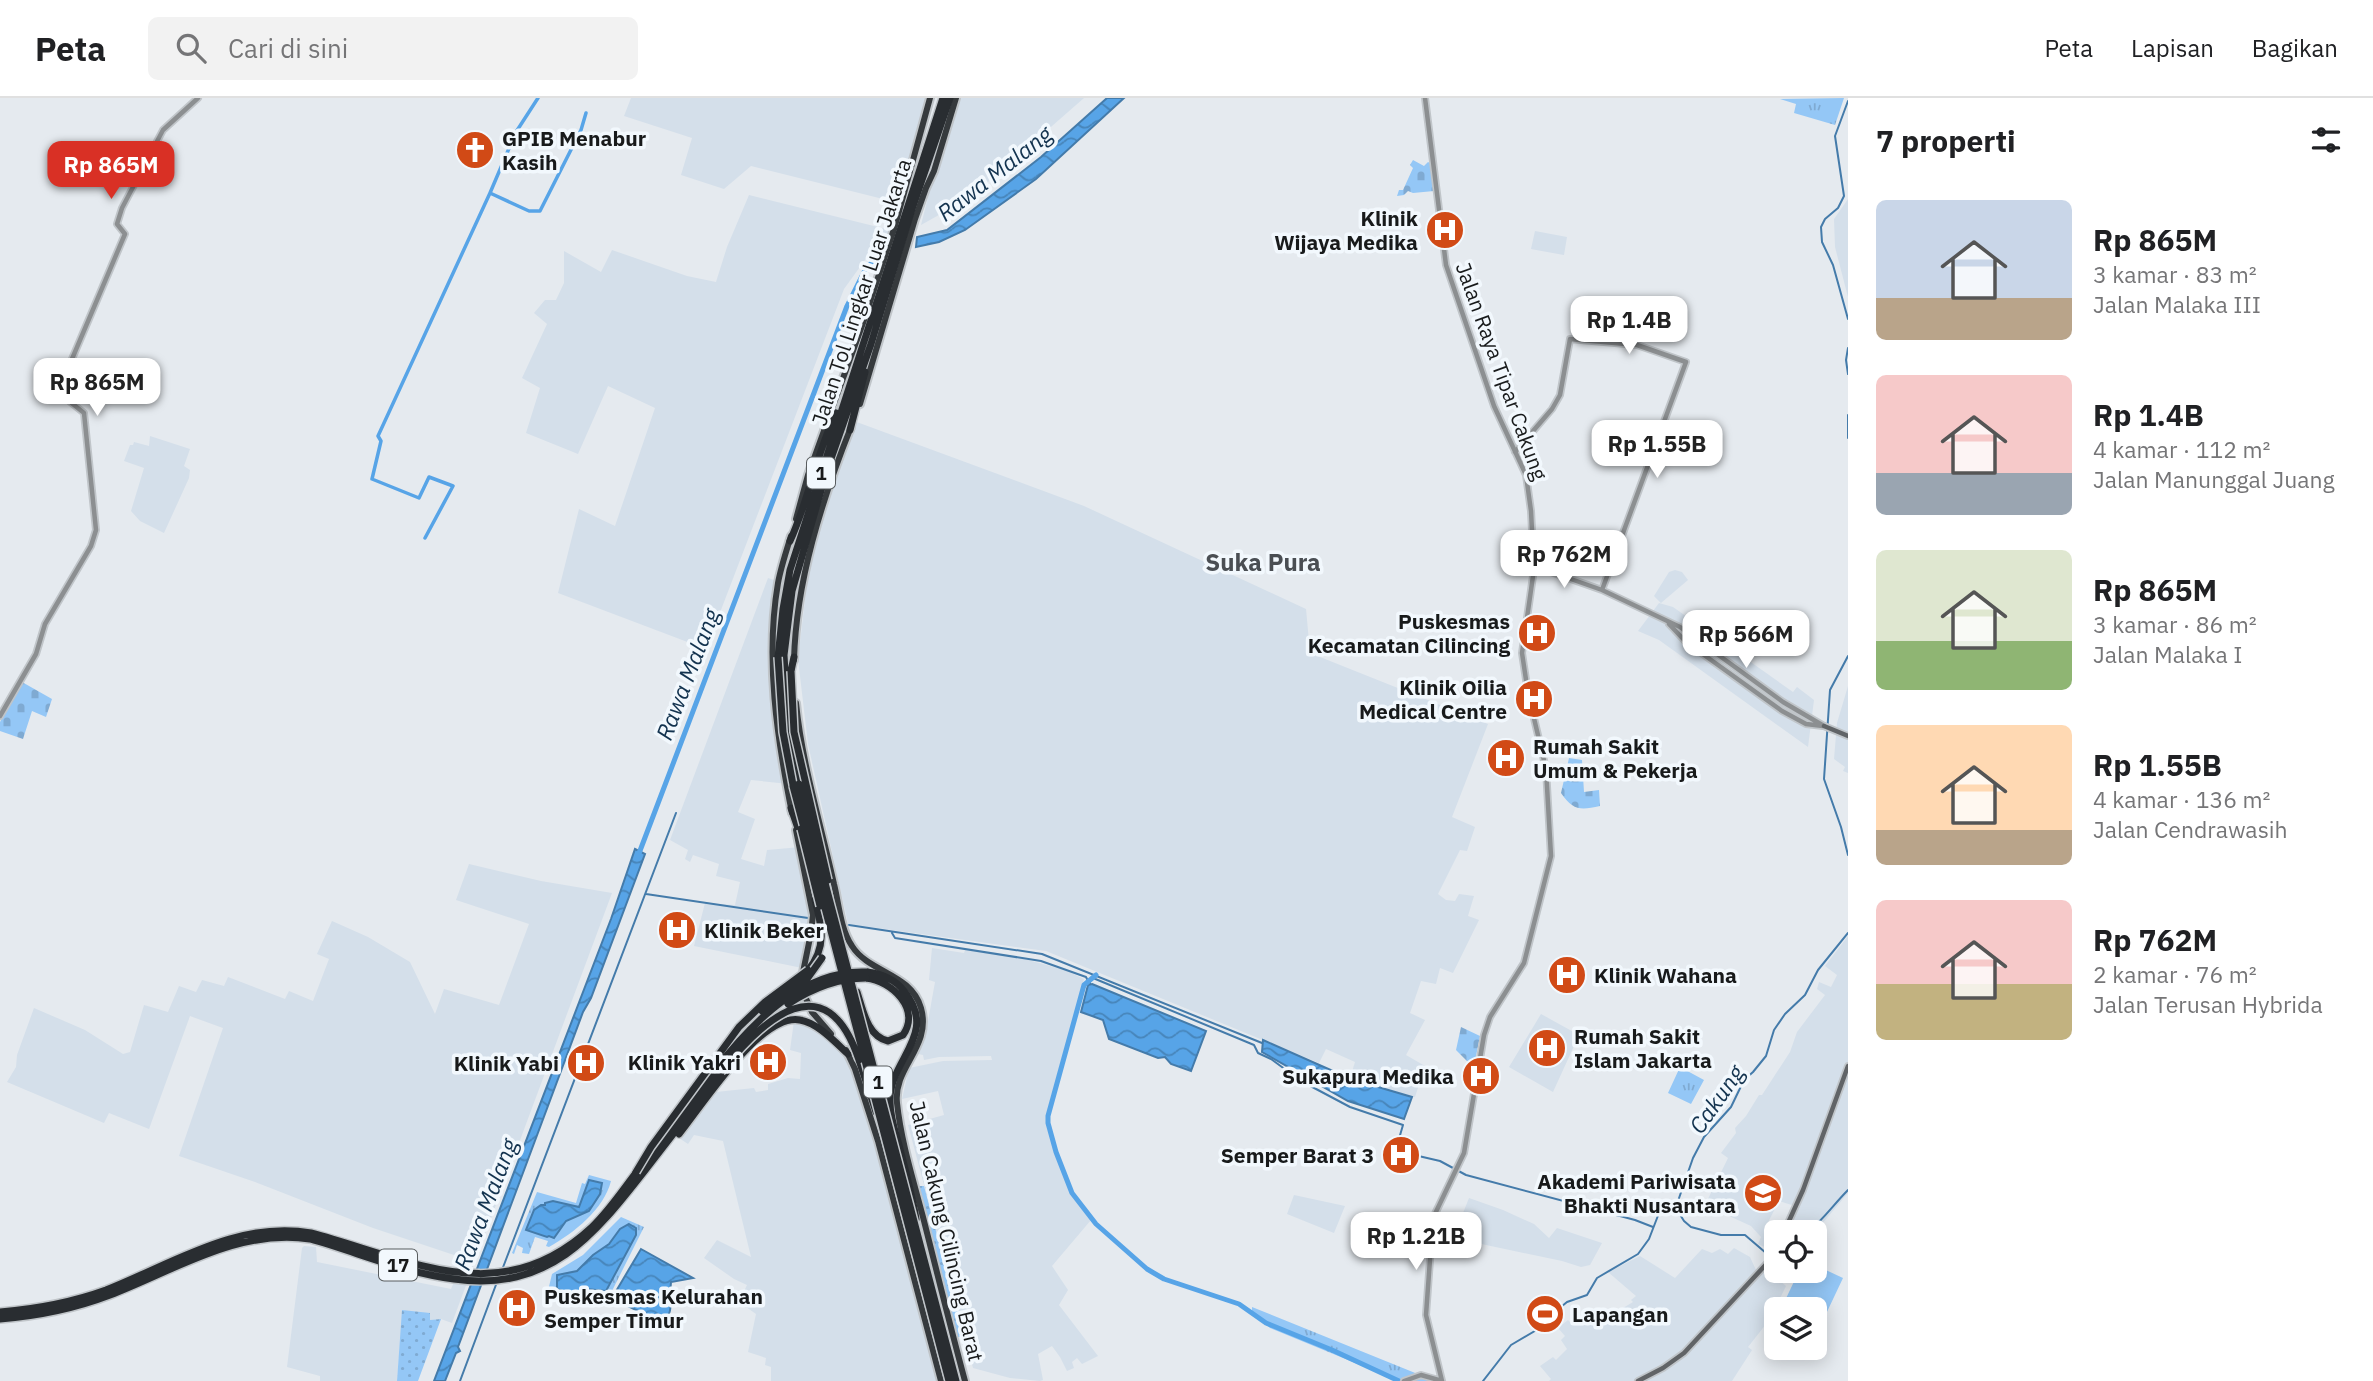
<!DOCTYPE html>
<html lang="id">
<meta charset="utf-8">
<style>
:root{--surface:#fff;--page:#f2f2f2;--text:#202124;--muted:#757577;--line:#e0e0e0;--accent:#d93025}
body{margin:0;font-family:"IBM Plex Sans",sans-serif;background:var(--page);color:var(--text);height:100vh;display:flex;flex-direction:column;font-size:26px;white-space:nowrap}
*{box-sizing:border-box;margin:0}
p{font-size:23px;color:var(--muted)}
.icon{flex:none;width:38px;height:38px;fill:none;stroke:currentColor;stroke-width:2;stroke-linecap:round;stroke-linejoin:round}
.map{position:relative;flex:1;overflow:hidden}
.sheet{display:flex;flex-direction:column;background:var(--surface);width:525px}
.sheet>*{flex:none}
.tools{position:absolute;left:1764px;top:1122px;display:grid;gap:14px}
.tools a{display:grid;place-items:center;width:63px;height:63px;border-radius:10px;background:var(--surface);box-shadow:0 4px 18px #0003;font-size:35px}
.price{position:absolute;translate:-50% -60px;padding:0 16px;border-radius:14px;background:#fff;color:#222;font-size:23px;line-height:46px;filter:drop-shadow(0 2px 4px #0008)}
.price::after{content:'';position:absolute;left:50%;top:42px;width:21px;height:16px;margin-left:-10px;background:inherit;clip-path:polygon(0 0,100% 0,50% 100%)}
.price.active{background:var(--accent);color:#fff}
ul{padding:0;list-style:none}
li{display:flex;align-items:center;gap:21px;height:175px;padding:0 28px}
li span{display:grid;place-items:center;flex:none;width:196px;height:140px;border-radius:10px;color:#555}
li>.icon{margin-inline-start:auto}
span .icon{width:84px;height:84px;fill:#fffc;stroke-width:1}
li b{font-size:30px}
h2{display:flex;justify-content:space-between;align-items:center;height:84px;padding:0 28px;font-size:30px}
header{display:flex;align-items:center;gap:42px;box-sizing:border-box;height:98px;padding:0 35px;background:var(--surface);border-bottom:2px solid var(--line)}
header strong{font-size:33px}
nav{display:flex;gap:38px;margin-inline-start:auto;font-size:24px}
.search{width:490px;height:63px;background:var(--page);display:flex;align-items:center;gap:18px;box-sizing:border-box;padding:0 24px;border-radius:10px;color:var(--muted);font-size:26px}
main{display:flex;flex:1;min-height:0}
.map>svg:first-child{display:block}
.built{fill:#d4dfea}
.grass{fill:url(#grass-dots)}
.cemetery{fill:url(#cemetery-stones)}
.park{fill:url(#park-tufts)}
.pitch{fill:#94c7f6}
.water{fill:url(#water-waves);stroke:#447baa;stroke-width:2}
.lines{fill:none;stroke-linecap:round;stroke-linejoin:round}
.stream{stroke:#447baa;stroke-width:2}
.canal{stroke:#57a4e7;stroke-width:3.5}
.river{stroke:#57a4e7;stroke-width:5}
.tertiary-casing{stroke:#c0c5c9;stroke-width:8}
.secondary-casing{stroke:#c0c5c9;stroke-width:8}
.trunk-casing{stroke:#c0c5c9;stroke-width:10}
.motorway-casing{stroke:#c0c5c9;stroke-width:10}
.tertiary{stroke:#8c8f91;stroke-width:4.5}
.secondary{stroke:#616467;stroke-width:4.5}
.trunk{stroke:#363a3d;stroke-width:6}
.motorway{stroke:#292d31;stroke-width:7}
.motorway-bridge-casing{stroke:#c0c5c9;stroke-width:10;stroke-linecap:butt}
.motorway-bridge{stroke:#292d31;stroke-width:7}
.labels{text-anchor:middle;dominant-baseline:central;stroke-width:7;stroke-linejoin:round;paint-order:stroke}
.shield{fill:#f2f8fd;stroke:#595d5f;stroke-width:2}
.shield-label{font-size:19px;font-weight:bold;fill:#181a1b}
.poi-label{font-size:21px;font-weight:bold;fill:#181a1b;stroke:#f2f8fd;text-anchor:end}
.street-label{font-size:21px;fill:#181a1b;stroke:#f2f8fd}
.water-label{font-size:23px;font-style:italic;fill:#13334f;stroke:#f2f8fd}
.quarter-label{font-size:24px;font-weight:bold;fill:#4a4e53;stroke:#f2f8fd}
</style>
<header>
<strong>Peta</strong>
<div class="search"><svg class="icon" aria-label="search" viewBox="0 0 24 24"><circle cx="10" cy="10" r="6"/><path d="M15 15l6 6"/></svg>Cari di sini</div>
<nav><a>Peta</a><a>Lapisan</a><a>Bagikan</a></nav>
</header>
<main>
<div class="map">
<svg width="1848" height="1283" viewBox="0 0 1848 1283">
<defs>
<pattern id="grass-dots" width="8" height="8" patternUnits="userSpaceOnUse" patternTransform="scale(1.75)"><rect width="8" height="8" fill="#94c7f6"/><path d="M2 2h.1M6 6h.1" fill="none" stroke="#7faad2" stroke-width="1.8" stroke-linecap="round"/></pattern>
<pattern id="cemetery-stones" width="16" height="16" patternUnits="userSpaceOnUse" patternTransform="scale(1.75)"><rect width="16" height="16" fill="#94c7f6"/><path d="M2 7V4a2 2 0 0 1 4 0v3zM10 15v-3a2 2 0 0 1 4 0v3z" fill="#7faad2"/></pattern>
<pattern id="park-tufts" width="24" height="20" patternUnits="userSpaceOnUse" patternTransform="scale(1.75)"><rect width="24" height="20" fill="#94c7f6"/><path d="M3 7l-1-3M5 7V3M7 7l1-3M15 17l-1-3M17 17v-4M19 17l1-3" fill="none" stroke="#7faad2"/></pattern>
<pattern id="water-waves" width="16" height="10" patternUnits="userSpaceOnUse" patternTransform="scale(1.75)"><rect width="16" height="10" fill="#57a4e7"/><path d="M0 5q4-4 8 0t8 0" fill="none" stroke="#4785ba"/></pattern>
</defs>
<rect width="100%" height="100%" fill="#e5eaef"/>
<!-- built -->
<path class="built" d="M631 0H933L899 105 751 68 724 91 681 77 692 40 624 18Z
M953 0H1084L971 99 921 127Z
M749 97 890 132 885 148 870 155 844 191 706 551 558 495 579 411 615 428 655 310 608 288 578 356 526 335 540 290 522 280 547 226 534 215 545 202H556L564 185V153L601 174 612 152 687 178 716 184 727 149Z
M1848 101V199L1835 149 1834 121Z
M1535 133 1567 139 1564 157 1531 151Z
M854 323 1084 408 1306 511 1310 555 1488 626 1452 719 1475 729 1467 753 1460 752 1438 796 1446 802 1455 803 1459 796 1474 798 1468 818 1479 822 1453 875 1440 870 1436 886 1421 883 1410 915 1425 922 1406 957 1425 968 1415 999 1350 980 1355 964 1326 951 1319 965 1046 853 848 826 808 646 798 561 809 468 815 436Z
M150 338 190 351 184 368 190 372 189 380 164 435 140 423 131 413 144 370 124 363 130 347H133L134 344 149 348Z
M1675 472 1682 474 1688 482 1661 505 1654 498 1669 474Z
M768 480 780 484 775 547 789 686 751 682 738 714 755 721 741 761 764 768 767 752 801 749 815 823 807 871 694 848 705 805 735 807 740 784 716 778 719 766 693 757 690 764 685 761 688 752 670 742Z
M1659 505 1673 509 1793 594 1797 589 1814 602 1808 649 1659 542 1638 533Z
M1848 588V675L1843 673 1845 669 1834 661 1837 625Z
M469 766 541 783 612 795 452 1225 441 1221 430 1222 403 1212 397 1283H320V1278L287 1269 302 1150 304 1148 316 1149 317 1164 451 1191 456 1179 461 1178 463 1172 455 1163 454 1157 373 1130 255 1084 179 1058 223 930 190 918 149 1031 109 1015 104 1025 7 984 16 969 17 957 34 910 85 932 123 956 130 954 144 907 168 914 179 888 196 894 202 882 224 888 228 879 285 901 289 893 313 903 329 861 317 856 332 823 368 839 410 864 435 916 444 891 499 907 529 826 456 802Z
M1848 838V1095L1821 1127 1810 1133 1792 1121 1798 1109 1779 1103 1764 1132 1776 1138 1771 1152 1758 1146 1761 1139 1751 1128 1705 1107 1728 1060 1721 1055 1736 1035 1735 1030 1746 1018 1759 997H1762L1790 954 1797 934 1825 897 1817 891 1819 884 1831 889 1837 877 1825 868Z
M932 850 964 855 965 852 1017 859 1065 872 1084 881 1049 1006 1047 1030 1071 1095 1091 1122 1052 1168 1068 1192 1059 1207 1098 1258 1082 1266 1077 1260 1072 1264 1074 1270 1067 1273 1060 1259 1052 1248 1038 1256 1043 1282 1040 1283 1010 1280 973 1270 908 1027 944 1017 938 993 902 1001 909 970 943 963 992 962 991 958 939 959 924 962 923 957 918 956 925 940 935 884 929 882Z
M1541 916 1579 937 1553 994 1509 969Z
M794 923 815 930 845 957 849 964 918 1194 941 1283H771V1269L765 1267 766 1260 748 1254 756 1216 739 1204 747 1187 734 1181 704 1160 717 1142 751 1159 723 1043 694 1037 688 1046 679 1040 716 994 754 990 756 994 768 992V986L788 980 800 981 801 955 790 952Z
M1294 1097 1345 1108 1334 1135 1287 1116Z
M1469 1100 1503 1112 1534 1126 1549 1140 1557 1130 1602 1145 1590 1167 1581 1169 1562 1163 1453 1140Z
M1734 1150 1750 1159 1756 1172 1761 1167 1786 1188 1770 1221 1748 1249 1752 1252 1732 1283H1549L1551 1281 1540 1268 1553 1259 1556 1262 1567 1251 1561 1242 1565 1238 1558 1230 1568 1222 1571 1225 1575 1222 1582 1223 1589 1218 1596 1224 1610 1212 1618 1213 1633 1204 1631 1202 1636 1198 1608 1174 1640 1158 1675 1180 1702 1151 1712 1155 1720 1151 1728 1156Z"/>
<!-- grass -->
<path class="grass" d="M915 1088H924L964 1238 954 1240 965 1283H956L935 1205 944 1208Z
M402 1212 430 1215V1222L441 1221 418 1283H397Z"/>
<!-- cemetery -->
<path class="cemetery" d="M1413 62 1424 68 1428 64 1430 65 1434 93 1413 95 1408 93 1404 97 1397 98 1399 92H1403L1413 70 1410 67Z
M22 584 52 601 46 619 32 613 23 641 0 633V624Z
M1569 660 1582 662 1584 694 1599 692 1600 708C1581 712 1573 713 1561 695Z
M1461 929 1480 938 1475 963 1471 967 1456 952Z"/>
<!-- park -->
<path class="park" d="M1844 0 1835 27 1794 15 1796 6 1780 1Z
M1680 969 1704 982 1691 1006 1668 995Z
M589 1077 611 1083C604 1111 574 1135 549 1149L546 1148 548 1143 535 1139 529 1156 522 1155 523 1150 517 1147 514 1156 512 1155 537 1094 576 1105 582 1085 585 1086Z
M621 1119 644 1129 608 1201 589 1195 584 1206 562 1198 547 1197 552 1176 583 1157Z
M1252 1209 1435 1283H1399L1270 1230 1252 1214Z"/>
<!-- pitch -->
<path class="pitch" d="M1815 1167 1843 1180 1817 1235 1815 1234V1211H1781L1799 1173 1815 1172Z"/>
<!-- water -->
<path class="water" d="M1107 0H1124L1036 81 965 132 939 144 916 149 917 139 947 132 1041 59Z
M635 751 645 756 591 900 583 914 458 1249 460 1253 456 1255 445 1283H434L611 821Z
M1092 886 1206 933 1191 973 1171 966 1165 959 1158 960 1109 941 1103 922 1081 914 1088 887Z
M1263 942 1351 981 1412 999 1404 1021 1348 1003 1262 954Z
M589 1082 602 1085 600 1096 589 1113 566 1123 554 1140 549 1138 547 1139 526 1132 534 1112 541 1107H545V1105L553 1103 579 1109Z
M629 1126 636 1130V1137L606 1193 586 1191 578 1199 557 1191V1177L577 1173 593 1157 609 1146 620 1131Z
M641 1151 693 1180 671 1184C669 1198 675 1217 662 1225L612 1200Z"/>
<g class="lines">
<!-- stream -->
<path class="stream" d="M1848 3 1835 38 1844 98 1838 110 1825 121 1821 129 1822 144 1833 167 1848 221
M1848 250 1846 262 1848 276
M1848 317V340
M1848 558 1830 592 1824 681 1841 729 1848 757
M646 796 808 820
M849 827 1042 856 1262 945
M892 835 895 840 1041 863 1086 879 1087 881
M1093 880 1254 947 1258 955 1271 961 1301 983 1350 1009 1403 1027 1396 1051 1397 1053 1440 1063 1466 1077 1635 1122 1653 1129
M1090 881V886
M1674 1107 1684 1123 1691 1129 1721 1137H1745L1766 1155 1776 1157
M1808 1134C1823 1122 1834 1106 1848 1092
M502 1172 676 715
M460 1283 497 1184
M1483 1283 1511 1247 1545 1227 1556 1213 1567 1204 1587 1197 1597 1180 1638 1156 1649 1141 1659 1115 1678 1103 1693 1060 1704 1039 1731 1009 1744 982 1753 974 1766 958 1774 932 1785 916 1805 897 1818 872 1848 835"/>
<!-- canal -->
<path class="canal" d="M490 95 516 34 538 0
M425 440 453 388 429 379 419 400 372 381 381 343 378 338 490 95 529 113H540L581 32 586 15"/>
<!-- river -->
<path class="river" d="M638 758 847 208 866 170 888 150
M1096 877 1084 887 1048 1018V1025L1056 1054 1072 1095 1096 1126 1147 1171 1164 1181 1239 1206 1266 1225 1332 1252 1399 1283"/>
<defs>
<path id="tertiary" d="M1425 0 1446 167 1494 308 1526 377 1531 413 1534 471 1522 555 1528 595 1546 671 1551 758 1524 865 1490 919 1484 937 1464 1055 1433 1120 1426 1217 1442 1283
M1515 354 1552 311 1560 297 1570 241 1637 247 1686 264 1602 492
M1534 468 1602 492 1680 529 1783 604 1824 628
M1669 526 1686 544 1782 613 1806 626 1823 628
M0 618 36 556 45 526 91 448 96 432 84 315 58 294 125 136 117 126 122 110 163 32 198 0
M1404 1283 1421 1277 1442 1283"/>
<path id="secondary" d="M1824 628 1848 638
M1784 1134 1803 1092 1848 968
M1638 1283 1663 1270 1684 1255 1771 1161 1776 1150"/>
<path id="trunk" d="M860 306 915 121 926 90 934 73 956 0
M796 421 808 377 863 225 895 128 930 0
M791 438C786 454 781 469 778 485 765 561 777 640 792 715
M794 562C796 483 822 402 851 329
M796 605C802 666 821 727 834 786 839 806 840 830 852 848 869 875 911 875 921 910 932 949 893 969 897 1005 901 1043 913 1081 923 1119 937 1174 950 1228 965 1283
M796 732 813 817 811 835 802 879
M803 894 812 914 831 936
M846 952 855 971 878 1043 941 1283"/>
<path id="motorway" d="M850 332 865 274
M790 443C809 402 816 356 836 315
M778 559 783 511 790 472 943 0
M791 573 794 559
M799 686 787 610 784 557 792 493 827 372 871 246 913 108 950 0
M791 710 800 736
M808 872C827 850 822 828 815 802
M867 874C882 876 895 881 904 893 940 937 888 962 890 1004 890 1019 895 1033 899 1047 905 1071 912 1096 916 1121
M857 894C863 912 867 938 888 943L903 937C921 911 892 883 866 880
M859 962 876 1014
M679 1036C702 1008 761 914 800 922 818 925 835 944 848 956
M646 1062 716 971
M0 1214C35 1211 73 1204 106 1192 172 1166 238 1122 311 1135 412 1162 501 1214 592 1129 610 1112 624 1090 639 1071
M0 1221C37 1218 76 1210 110 1197 175 1172 239 1130 310 1141 357 1154 405 1175 454 1181 549 1194 593 1139 646 1071 671 1039 696 1006 721 974"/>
</defs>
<!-- tertiary casing -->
<use href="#tertiary" class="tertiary-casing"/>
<!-- secondary casing -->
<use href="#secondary" class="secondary-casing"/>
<!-- trunk casing -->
<use href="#trunk" class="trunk-casing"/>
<!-- motorway casing -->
<use href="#motorway" class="motorway-casing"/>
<!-- tertiary -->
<use href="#tertiary" class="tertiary"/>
<!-- secondary -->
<use href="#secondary" class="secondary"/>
<!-- trunk -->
<use href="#trunk" class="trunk"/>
<!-- motorway -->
<use href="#motorway" class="motorway"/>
<defs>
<path id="motorway-bridge" d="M778 559 783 634 794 692
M791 573 794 634 828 782
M799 686 956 1283
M793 688 949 1283
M801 731 820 808
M788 906C811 891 839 880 866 880
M762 913 807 881 822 860
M716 971C752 925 803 871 867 874
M721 974C763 921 826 863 859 962
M636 1074 651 1049 739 929 765 904 808 872"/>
</defs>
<!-- motorway-bridge casing -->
<use href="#motorway-bridge" class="motorway-bridge-casing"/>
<!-- motorway-bridge -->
<use href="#motorway-bridge" class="motorway-bridge"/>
</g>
<!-- icons -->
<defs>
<symbol id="church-disc" viewBox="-11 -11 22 22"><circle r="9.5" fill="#d14a16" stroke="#f2f8fd"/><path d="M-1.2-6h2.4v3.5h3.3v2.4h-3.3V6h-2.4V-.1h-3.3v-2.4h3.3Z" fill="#fff"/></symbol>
<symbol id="hospital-disc" viewBox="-11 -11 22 22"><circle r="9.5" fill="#d14a16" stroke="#f2f8fd"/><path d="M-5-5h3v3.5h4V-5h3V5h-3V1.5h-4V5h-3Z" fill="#fff"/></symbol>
<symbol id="university-disc" viewBox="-11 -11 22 22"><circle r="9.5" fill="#d14a16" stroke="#f2f8fd"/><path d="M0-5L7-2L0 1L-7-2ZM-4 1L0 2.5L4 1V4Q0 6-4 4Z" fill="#fff"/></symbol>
<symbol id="stadium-disc" viewBox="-11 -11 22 22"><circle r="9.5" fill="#d14a16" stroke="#f2f8fd"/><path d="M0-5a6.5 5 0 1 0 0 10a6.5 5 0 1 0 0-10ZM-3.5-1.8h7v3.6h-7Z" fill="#fff"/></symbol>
</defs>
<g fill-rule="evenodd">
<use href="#church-disc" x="453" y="30" width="44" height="44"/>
<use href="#hospital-disc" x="1423" y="110" width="44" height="44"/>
<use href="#hospital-disc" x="1515" y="513" width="44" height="44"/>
<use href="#hospital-disc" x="1512" y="579" width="44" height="44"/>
<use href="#hospital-disc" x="1484" y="638" width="44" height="44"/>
<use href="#hospital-disc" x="655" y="810" width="44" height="44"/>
<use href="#hospital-disc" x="1545" y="855" width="44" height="44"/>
<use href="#hospital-disc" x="1525" y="928" width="44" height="44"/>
<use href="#hospital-disc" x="746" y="942" width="44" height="44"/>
<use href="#hospital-disc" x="564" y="943" width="44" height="44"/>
<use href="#hospital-disc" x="1459" y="956" width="44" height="44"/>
<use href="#hospital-disc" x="1379" y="1035" width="44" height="44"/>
<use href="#university-disc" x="1741" y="1073" width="44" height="44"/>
<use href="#hospital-disc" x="495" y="1188" width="44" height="44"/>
<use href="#stadium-disc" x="1523" y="1194" width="44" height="44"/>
</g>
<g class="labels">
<!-- shield labels -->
<g class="shield">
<rect x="807" y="359.5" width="28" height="31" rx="5"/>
<rect x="864" y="968.5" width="28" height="31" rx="5"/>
<rect x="379" y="1151.5" width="38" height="31" rx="5"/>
</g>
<g class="shield-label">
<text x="821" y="375">1</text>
<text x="878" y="984">1</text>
<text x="398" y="1167">17</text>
</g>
<!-- poi labels -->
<g class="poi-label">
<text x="502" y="40" text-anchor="start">GPIB Menabur<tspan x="502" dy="24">Kasih</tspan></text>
<text x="1418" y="120">Klinik<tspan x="1418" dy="24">Wijaya Medika</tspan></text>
<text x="1510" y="523">Puskesmas<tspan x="1510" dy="24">Kecamatan Cilincing</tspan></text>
<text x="1507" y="589">Klinik Oilia<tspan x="1507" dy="24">Medical Centre</tspan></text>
<text x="1533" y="648" text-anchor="start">Rumah Sakit<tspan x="1533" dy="24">Umum &amp; Pekerja</tspan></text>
<text x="704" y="832" text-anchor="start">Klinik Beker</text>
<text x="1594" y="877" text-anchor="start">Klinik Wahana</text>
<text x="1574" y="938" text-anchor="start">Rumah Sakit<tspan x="1574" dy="24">Islam Jakarta</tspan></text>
<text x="741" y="964">Klinik Yakri</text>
<text x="559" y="965">Klinik Yabi</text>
<text x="1454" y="978">Sukapura Medika</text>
<text x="1374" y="1057">Semper Barat 3</text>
<text x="1736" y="1083">Akademi Pariwisata<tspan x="1736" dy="24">Bhakti Nusantara</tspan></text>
<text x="544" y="1198" text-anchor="start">Puskesmas Kelurahan<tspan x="544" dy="24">Semper Timur</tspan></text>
<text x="1572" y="1216" text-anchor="start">Lapangan</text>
</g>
<!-- street labels -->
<g class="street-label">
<text transform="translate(861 194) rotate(-72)">Jalan Tol Lingkar Luar Jakarta</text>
<text transform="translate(1502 273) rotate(70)">Jalan Raya Tipar Cakung</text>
<text transform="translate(947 1133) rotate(77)">Jalan Cakung Cilincing Barat</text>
</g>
<!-- water labels -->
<g class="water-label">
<text transform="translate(994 75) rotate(-38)">Rawa Malang</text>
<text transform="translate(687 576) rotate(-69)">Rawa Malang</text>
<text transform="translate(1716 1001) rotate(-55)">Cakung</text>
<text transform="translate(485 1106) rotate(-69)">Rawa Malang</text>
</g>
<!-- quarter labels -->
<g class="quarter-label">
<text x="1263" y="464">Suka Pura</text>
</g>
</g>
</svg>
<div class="tools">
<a><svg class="icon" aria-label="locate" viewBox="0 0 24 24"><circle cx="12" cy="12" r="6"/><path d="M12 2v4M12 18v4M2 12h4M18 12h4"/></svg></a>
<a><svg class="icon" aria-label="layers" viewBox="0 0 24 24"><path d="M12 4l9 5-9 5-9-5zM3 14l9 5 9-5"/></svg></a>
</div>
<b class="price active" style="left:111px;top:103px">Rp 865M</b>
<b class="price" style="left:1629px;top:258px">Rp 1.4B</b>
<b class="price" style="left:97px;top:320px">Rp 865M</b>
<b class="price" style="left:1657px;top:382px">Rp 1.55B</b>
<b class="price" style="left:1564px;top:492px">Rp 762M</b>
<b class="price" style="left:1746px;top:572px">Rp 566M</b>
<b class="price" style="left:1416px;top:1174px">Rp 1.21B</b>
</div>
<section class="sheet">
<h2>7 properti<svg class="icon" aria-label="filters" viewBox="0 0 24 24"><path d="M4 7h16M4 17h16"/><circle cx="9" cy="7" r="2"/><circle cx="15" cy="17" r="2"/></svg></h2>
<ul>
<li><span style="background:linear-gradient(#c9d6e8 70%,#b9a48a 0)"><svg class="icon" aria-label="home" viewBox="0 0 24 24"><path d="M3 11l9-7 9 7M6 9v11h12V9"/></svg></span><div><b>Rp 865M</b><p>3 kamar · 83 m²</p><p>Jalan Malaka III</p></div></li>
<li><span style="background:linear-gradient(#f6c9c9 70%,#9aa5b1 0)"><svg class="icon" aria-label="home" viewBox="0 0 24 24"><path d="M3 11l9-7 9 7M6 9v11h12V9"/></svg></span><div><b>Rp 1.4B</b><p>4 kamar · 112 m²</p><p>Jalan Manunggal Juang</p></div></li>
<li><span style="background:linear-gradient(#dfe7d0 65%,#8fb573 0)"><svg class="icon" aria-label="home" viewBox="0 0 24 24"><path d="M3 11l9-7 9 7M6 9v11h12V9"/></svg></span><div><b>Rp 865M</b><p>3 kamar · 86 m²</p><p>Jalan Malaka I</p></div></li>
<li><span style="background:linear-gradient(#ffd9b3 75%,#b9a48a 0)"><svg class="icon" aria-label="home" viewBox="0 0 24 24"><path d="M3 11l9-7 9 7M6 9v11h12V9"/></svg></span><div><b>Rp 1.55B</b><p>4 kamar · 136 m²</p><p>Jalan Cendrawasih</p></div></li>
<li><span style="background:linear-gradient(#f6c9c9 60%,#c2b280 0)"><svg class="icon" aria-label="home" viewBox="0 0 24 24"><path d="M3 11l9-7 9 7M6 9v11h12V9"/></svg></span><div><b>Rp 762M</b><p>2 kamar · 76 m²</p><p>Jalan Terusan Hybrida</p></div></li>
</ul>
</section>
</main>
